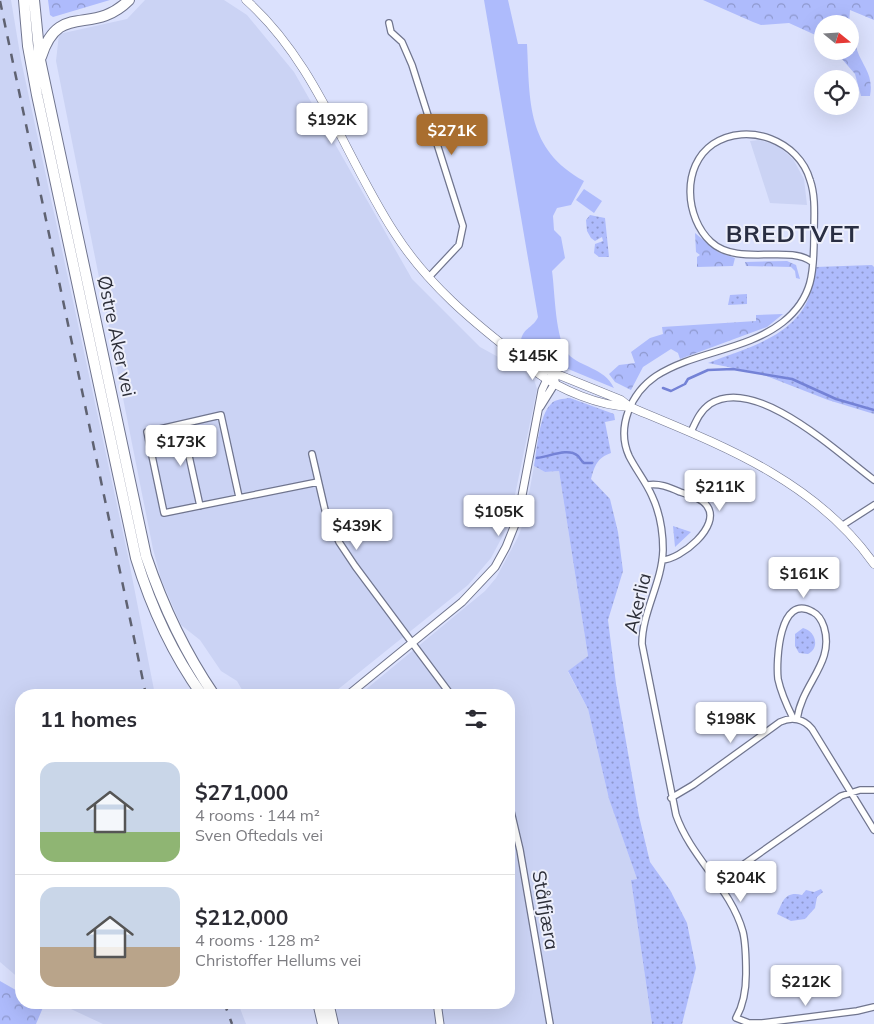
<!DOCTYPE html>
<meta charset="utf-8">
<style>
:root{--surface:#fff;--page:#f7f7f7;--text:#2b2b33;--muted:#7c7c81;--line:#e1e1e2;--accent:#a96e2f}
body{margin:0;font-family:Mulish,sans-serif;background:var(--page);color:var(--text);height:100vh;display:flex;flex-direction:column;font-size:19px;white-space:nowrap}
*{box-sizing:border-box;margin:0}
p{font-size:16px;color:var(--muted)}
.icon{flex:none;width:28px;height:28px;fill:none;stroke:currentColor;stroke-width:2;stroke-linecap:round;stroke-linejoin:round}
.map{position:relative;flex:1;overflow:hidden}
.sheet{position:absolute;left:15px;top:689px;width:500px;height:320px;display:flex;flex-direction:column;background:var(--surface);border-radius:20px;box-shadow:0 5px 20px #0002}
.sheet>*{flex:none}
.needle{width:32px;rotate:108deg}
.buttons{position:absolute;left:814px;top:15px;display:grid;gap:10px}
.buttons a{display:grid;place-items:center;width:45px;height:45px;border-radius:50%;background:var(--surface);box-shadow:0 5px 20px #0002;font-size:25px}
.price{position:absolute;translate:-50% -42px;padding:0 11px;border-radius:5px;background:#fff;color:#222;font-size:16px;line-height:32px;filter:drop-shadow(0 1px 2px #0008)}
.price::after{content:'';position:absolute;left:50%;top:30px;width:15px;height:11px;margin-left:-8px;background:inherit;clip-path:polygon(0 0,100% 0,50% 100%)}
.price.active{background:var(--accent);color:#fff}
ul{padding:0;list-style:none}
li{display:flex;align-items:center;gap:15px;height:125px;padding:0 25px}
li+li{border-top:1px solid var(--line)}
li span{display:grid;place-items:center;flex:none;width:140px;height:100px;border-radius:15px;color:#555}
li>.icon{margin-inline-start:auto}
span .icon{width:60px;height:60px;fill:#fffc;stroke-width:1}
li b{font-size:21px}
h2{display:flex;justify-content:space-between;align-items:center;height:60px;padding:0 25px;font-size:21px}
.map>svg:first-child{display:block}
.built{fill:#cbd3f4}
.grass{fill:#aebbfc}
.forest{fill:url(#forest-crowns)}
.park{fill:url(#park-dots)}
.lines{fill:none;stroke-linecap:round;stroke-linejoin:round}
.stream{stroke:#7482d6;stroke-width:2.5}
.minor-casing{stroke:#70758e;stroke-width:8}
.tertiary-casing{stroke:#70758e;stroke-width:9}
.secondary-casing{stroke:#70758e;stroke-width:9}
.trunk-casing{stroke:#70758e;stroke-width:12}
.minor{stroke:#fff;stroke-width:5.5}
.tertiary{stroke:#fff;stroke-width:7}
.secondary{stroke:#fff;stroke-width:8}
.trunk{stroke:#fff;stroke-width:10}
.rail{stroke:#5f6271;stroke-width:2.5;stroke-dasharray:9 9;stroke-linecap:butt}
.labels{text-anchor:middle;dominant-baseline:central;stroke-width:4;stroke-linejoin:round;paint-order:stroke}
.street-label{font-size:19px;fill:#2c2e38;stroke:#edeffb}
.district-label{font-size:24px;font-weight:bold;letter-spacing:1px;fill:#292e42;stroke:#edeffb}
</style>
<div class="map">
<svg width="874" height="1024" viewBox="0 0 874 1024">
<defs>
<pattern id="forest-crowns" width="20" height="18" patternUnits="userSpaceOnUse" patternTransform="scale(1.25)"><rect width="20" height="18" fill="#aebbfc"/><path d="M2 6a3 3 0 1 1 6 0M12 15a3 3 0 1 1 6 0" fill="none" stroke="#8e98cd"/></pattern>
<pattern id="park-dots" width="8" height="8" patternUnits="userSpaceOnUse" patternTransform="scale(1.25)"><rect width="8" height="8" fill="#aebbfc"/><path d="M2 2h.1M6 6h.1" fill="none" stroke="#8e98cd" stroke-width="1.8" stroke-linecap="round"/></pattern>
</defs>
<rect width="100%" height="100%" fill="#dbe1fd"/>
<!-- built -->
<path class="built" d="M0 0H11L21 60 128 556 154 690 153 695H21V980L0 962Z
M145 0H224L247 15 294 72 412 279 480 347 533 376 537 389 509 524 491 558 468 585 331 695H245L237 681 221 671 200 640 181 625 161 579 153 549 56 61 59 34 127 19Z
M759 140 777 145 793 159 804 179 807 205 770 203 750 141Z
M534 466 545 472 559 471 588 656 568 672 588 709 609 799 637 879 631 880 652 1024H339L335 1003 509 1002V695H359L485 591 496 578 518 537 524 521Z
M58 1003H238L246 1024H103Z"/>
<!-- grass -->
<path class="grass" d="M484 0H508L518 44H527C530 102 526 149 584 181L571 205 557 208 553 216 554 230 561 237 565 258 552 271C555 292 555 340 568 354 581 368 604 367 614 388L561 366 521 340C523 328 534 327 538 317Z
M584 189 602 201 594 213 576 200Z"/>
<!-- forest -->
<path class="forest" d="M48 0H110L53 17 50 15Z
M703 0H874V20L850 10 849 24H822V38L789 23 761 25 753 22Z
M850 26C853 34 855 42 857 50 863 67 874 75 870 96H861L855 74 835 51H850Z
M695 233 718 252 735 258 733 266 697 267V257L700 255 696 252Z
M787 261 796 265 800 279 796 278 795 271 791 267 746 266 745 262Z
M783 314 767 327 680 359 678 353 671 349 643 367 631 390 615 382 609 374 619 365 635 363 631 352 650 338 663 334 662 327 756 321V315Z
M0 981 21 993V1002L39 1003 44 1005 36 1024H0Z"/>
<!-- park -->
<path class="park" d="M590 215 605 218 609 257H599L594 253 595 244 603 241 602 237 595 241 591 238 587 231 586 220Z
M872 265 874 267V414L828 400 759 373 708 363C745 348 793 338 809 297 812 288 813 277 815 267Z
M747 294V304L728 305 730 295Z
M570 398 614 414 615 420 605 422 611 453C597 458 595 465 591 479L610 499 618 532 623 571 608 620 616 684 639 816 650 862 670 890 687 923 696 968 682 1024H652L631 880 637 879 609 799 588 709 568 671 588 656 559 471 545 472 534 466C537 450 539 415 551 404 555 399 563 399 570 398Z
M673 526 691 532 675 547Z
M803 628C816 631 820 648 808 654L799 653 795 646V634Z
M821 889 823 892 817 897 815 908 805 919 791 921 777 914C783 901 785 891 802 895L806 890 814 892Z"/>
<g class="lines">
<!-- stream -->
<path class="stream" d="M663 388 671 391 685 384 688 379 708 370 733 369 792 379 836 399 874 410
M537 458C549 457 568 447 578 456 580 458 581 461 584 463H592"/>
<defs>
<path id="minor" d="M389 23 391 32 402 42 412 65 463 226 459 245 429 277
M812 262C789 244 738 267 711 242 685 218 681 166 713 144 748 121 799 141 810 180 816 197 814 217 814 235 814 272 813 298 783 322 746 351 695 351 656 376 631 393 616 427 629 456 636 470 646 482 652 496 660 513 663 532 663 550 662 583 642 612 642 644L676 815C691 858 731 888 743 932 746 945 746 960 746 974 746 990 744 1004 736 1018L749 1023H762L857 1011 874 1007
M182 424 200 506
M691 432C696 421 700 411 710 404 756 374 840 455 874 480
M312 454 325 510 339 542 355 566 451 695
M647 485C659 483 669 487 680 492 689 495 702 498 707 506 722 526 680 560 662 560
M239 497 221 415 147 432 164 513 318 482
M843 525 874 505
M127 694 139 695
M793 718C787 706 781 693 778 679 776 661 779 592 813 612 819 615 822 621 824 627 835 663 802 683 797 719
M671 798 693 785 780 722C792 716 804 719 812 729L874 830
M509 803 520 850 550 1024
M717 883 841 796 860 790H874"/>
<path id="tertiary" d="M348 695 462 602 495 567 506 547 518 517 542 390 547 379 555 374V383L540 407
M437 1002 440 1024"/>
<path id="secondary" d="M246 0C316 62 344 155 394 232 427 284 473 322 521 359 527 363 530 368 536 372 561 390 599 406 630 407
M527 362 621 400 630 407C721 445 815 480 874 564"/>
<path id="trunk" d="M24 0 28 46 37 95 136 558C151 607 172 653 202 695
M34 0 40 60 146 556C163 606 184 651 214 695
M41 57C59 0 92 37 129 0
M318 1002 323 1024
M328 1002 333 1024"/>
</defs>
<!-- minor casing -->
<use href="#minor" class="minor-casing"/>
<!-- tertiary casing -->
<use href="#tertiary" class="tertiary-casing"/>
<!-- secondary casing -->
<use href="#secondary" class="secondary-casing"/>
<!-- trunk casing -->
<use href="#trunk" class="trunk-casing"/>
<!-- minor -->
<use href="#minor" class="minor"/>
<!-- tertiary -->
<use href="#tertiary" class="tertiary"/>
<!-- secondary -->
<use href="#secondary" class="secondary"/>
<!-- trunk -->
<use href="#trunk" class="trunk"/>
<!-- rail -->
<path class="rail" d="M0 1 146 695
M224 1002 232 1024"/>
</g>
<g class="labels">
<!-- street labels -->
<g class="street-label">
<text transform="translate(117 336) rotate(78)">Østre Aker vei</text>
<text transform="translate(637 603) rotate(-76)">Akerlia</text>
<text transform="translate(546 910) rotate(80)">Stålfjæra</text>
</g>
<!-- district labels -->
<g class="district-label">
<text x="793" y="233">BREDTVET</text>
</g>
</g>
</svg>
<div class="buttons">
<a><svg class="needle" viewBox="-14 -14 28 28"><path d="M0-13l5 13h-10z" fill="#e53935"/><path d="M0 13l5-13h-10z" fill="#7c7c81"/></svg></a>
<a><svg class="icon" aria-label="locate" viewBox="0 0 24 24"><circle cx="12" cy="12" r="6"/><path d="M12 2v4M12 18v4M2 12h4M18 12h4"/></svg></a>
</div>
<b class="price" style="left:332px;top:145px">$192K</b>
<b class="price active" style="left:452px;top:156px">$271K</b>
<b class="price" style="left:533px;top:381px">$145K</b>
<b class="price" style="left:181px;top:467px">$173K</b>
<b class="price" style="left:720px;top:512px">$211K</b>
<b class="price" style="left:499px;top:537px">$105K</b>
<b class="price" style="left:357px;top:551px">$439K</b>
<b class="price" style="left:804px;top:599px">$161K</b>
<b class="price" style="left:731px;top:744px">$198K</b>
<b class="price" style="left:741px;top:903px">$204K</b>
<b class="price" style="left:806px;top:1007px">$212K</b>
<section class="sheet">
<h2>11 homes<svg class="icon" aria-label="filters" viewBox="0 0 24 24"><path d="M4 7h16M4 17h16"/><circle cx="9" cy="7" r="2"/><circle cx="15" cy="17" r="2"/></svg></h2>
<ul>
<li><span style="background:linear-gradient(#c9d6e8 70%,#8fb573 0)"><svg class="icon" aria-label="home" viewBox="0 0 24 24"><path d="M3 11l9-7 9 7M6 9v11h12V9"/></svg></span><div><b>$271,000</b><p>4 rooms · 144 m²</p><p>Sven Oftedals vei</p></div></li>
<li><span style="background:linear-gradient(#c9d6e8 60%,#b9a48a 0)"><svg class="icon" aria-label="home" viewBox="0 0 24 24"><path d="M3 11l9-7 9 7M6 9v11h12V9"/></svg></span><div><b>$212,000</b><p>4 rooms · 128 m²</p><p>Christoffer Hellums vei</p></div></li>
</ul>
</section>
</div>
